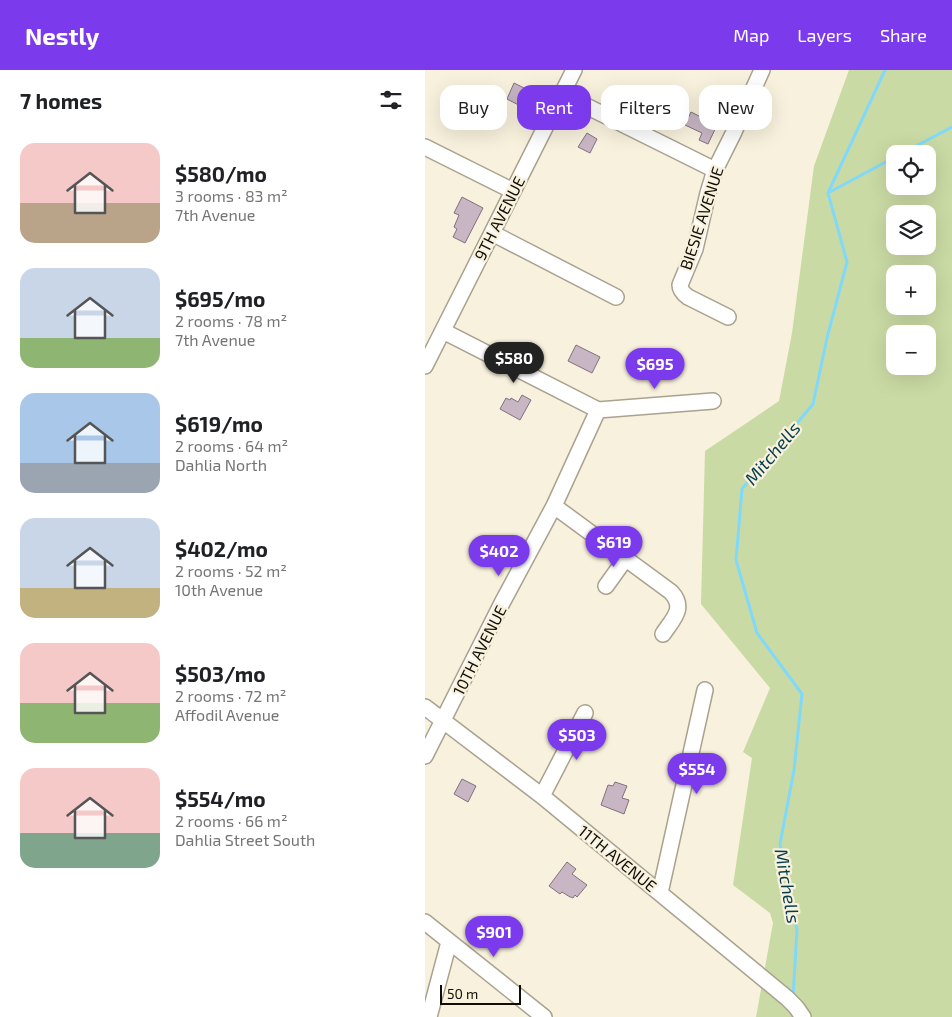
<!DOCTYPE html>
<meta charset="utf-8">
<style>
:root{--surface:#fff;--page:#f2f2f2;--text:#202124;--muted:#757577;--accent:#7c3aed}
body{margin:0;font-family:"Exo 2",sans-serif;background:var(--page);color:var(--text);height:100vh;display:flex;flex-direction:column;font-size:19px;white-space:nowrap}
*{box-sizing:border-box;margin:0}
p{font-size:16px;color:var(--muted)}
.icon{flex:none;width:28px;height:28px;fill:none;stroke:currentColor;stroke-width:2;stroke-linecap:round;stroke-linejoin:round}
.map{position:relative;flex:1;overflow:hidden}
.drawer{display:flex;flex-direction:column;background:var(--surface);width:425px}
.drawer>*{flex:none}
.top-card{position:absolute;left:15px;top:15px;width:436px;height:45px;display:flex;gap:10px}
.controls{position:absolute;left:461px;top:75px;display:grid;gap:10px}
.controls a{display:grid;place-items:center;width:50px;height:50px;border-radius:10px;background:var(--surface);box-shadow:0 5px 20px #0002;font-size:25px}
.scale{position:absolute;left:15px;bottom:12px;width:81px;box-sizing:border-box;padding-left:5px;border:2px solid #0f0d06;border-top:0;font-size:14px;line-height:18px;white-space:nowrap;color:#0f0d06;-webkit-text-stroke:4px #f8f1dd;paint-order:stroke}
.price{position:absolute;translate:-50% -42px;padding:0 11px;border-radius:18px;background:var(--accent);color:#fff;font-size:16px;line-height:32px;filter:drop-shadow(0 1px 2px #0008)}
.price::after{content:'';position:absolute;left:50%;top:30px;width:15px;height:11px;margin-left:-8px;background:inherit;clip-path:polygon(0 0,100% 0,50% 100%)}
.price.selected{background:#222;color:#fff}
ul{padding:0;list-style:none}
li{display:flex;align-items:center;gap:15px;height:125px;padding:0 20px}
li span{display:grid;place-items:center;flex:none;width:140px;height:100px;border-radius:15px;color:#555}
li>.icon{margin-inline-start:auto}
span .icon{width:60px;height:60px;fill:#fffc;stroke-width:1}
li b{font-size:21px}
h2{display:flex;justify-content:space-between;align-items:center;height:60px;padding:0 20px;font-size:21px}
.chip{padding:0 18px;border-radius:15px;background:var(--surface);box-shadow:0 5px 20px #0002;font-size:18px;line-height:45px}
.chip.selected{background:var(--accent);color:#fff}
header{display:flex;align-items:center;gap:30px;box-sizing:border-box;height:70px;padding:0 25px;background:var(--accent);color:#fff}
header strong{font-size:24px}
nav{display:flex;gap:28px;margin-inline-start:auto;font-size:18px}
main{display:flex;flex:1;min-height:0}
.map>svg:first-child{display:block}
.green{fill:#cadaa4;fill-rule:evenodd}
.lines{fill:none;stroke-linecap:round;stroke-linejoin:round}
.stream{stroke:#81d9f9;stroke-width:3}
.building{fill:#c8b6c5;stroke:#81717e}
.minor-casing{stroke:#a9a28f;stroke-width:18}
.minor{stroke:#fff;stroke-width:15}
.labels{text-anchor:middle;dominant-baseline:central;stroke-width:4.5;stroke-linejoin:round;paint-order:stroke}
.street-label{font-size:16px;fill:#0f0d06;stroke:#f8f1dd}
.water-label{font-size:18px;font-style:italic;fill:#053d4d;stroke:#f8f1dd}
</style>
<header>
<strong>Nestly</strong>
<nav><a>Map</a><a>Layers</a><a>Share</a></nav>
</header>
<main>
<section class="drawer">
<h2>7 homes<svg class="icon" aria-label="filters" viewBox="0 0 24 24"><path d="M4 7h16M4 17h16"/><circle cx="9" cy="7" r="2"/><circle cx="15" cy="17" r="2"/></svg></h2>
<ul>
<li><span style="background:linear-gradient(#f6c9c9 60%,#b9a48a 0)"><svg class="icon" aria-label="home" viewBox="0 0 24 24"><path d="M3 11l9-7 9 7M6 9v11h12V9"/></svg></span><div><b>$580/mo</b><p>3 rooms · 83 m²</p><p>7th Avenue</p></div></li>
<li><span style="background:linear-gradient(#c9d6e8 70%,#8fb573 0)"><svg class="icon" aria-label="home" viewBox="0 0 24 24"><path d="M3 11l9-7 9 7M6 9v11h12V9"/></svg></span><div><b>$695/mo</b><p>2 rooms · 78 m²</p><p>7th Avenue</p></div></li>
<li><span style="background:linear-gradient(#a9c7e8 70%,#9aa5b1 0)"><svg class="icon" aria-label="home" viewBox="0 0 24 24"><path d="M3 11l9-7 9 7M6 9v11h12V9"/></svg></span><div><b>$619/mo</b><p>2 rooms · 64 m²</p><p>Dahlia North</p></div></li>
<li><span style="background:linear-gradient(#c9d6e8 70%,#c2b280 0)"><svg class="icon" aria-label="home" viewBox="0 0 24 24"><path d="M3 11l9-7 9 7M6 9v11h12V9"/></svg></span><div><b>$402/mo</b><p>2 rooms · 52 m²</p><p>10th Avenue</p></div></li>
<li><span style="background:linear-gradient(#f6c9c9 60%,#8fb573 0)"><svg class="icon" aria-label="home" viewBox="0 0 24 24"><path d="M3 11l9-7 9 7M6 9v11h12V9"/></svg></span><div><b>$503/mo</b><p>2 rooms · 72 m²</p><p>Affodil Avenue</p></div></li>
<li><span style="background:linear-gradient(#f6c9c9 65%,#7fa58c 0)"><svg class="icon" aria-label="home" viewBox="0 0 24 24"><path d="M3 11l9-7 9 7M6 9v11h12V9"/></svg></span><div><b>$554/mo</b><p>2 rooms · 66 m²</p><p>Dahlia Street South</p></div></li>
</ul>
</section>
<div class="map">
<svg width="527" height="947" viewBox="0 0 527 947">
<rect width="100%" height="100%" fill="#f8f1dd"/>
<!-- green -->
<path class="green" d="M424 0H527V947H331L348 853 345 843 308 815 327 688 318 682 345 618 276 534 280 381 354 331 367 263 389 96ZM470 84H502V116H470ZM470 144H502V176H470ZM470 204H502V236H470ZM470 264H502V296H470Z"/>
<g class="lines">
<!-- stream -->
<path class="stream" d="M476 84 527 57
M403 123 470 87
M368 928 372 860 355 774 369 700 377 624 332 563 311 490 317 419 388 334 402 268 422 192 403 123 460 0"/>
</g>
<!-- building -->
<path class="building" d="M89 13 113 25 105 41 82 29Z
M266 42 284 51 285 47 294 51 283 74 274 70 277 63 260 55Z
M162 63 172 69 165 83 153 77Z
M37 127 58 138 40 173 28 167 32 159 29 157 34 145 29 143Z
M151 275 175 287 167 303 143 291Z
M97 325 106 330 95 350 75 339 81 328 85 330 86 328 93 332Z
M37 709 51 716 43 732 29 724Z
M190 712 202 716 197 728 204 730 199 744 176 735 183 715 188 716Z
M142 792 151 799 147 804 162 815 152 827 150 825 148 828 146 827H145L137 822 135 824 124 816Z"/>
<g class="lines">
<defs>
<path id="minor" d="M137 24 290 100
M0 77 88 121
M67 163 191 227
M303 247 263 227C259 224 255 220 255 215L270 179 283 123 290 100 308 64 337 0
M18 261 173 340 288 331
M0 296 149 0
M129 436 246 522C261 538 248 549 238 564
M181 516 201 488
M0 637 117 726 362 928 371 937 378 947
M0 686 77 533 129 436 173 340
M117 726 160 643
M235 823 280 620
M0 852 119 947
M4 947 24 872"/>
</defs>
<!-- minor casing -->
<use href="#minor" class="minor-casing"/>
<!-- minor -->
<use href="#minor" class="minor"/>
</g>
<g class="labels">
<!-- street labels -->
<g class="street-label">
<text transform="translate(74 148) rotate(-63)">9TH AVENUE</text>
<text transform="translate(276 148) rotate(-72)">BIESIE AVENUE</text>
<text transform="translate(54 580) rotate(-63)">10TH AVENUE</text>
<text transform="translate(193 788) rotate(39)">11TH AVENUE</text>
</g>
<!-- water labels -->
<g class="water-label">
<text transform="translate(347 383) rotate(-50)">Mitchells</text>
<text transform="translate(363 816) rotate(80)">Mitchells</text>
</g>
</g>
</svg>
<div class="controls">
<a><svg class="icon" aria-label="locate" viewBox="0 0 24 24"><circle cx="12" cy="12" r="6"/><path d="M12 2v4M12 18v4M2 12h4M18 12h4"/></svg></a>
<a><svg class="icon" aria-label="layers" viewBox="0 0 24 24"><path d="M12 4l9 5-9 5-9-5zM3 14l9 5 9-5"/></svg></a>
<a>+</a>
<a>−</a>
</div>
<div class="scale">50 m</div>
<b class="price selected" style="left:89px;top:314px">$580</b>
<b class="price" style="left:230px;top:320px">$695</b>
<b class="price" style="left:189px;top:498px">$619</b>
<b class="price" style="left:74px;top:507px">$402</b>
<b class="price" style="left:152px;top:691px">$503</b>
<b class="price" style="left:272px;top:725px">$554</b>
<b class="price" style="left:69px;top:888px">$901</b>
<div class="top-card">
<a class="chip">Buy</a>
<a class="chip selected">Rent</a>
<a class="chip">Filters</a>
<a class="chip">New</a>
</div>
</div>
</main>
